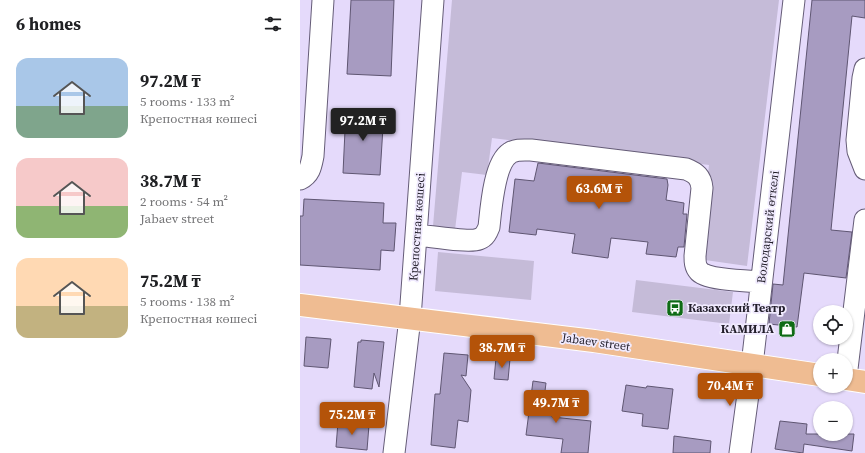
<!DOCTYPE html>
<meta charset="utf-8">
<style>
:root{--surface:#fff;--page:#f6f6f6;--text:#202124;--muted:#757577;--accent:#b45309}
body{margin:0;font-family:"Source Serif 4",serif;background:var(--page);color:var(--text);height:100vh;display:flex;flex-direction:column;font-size:15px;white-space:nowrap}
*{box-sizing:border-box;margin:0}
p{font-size:13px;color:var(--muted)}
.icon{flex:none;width:22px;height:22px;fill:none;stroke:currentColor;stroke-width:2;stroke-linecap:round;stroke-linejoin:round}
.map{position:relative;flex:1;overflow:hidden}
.drawer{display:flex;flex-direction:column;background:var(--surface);width:300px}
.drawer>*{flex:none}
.buttons{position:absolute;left:513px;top:305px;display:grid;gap:8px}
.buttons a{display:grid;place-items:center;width:40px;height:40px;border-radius:50%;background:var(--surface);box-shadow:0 1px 3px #0004;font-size:20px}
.price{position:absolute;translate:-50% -34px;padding:0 9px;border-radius:4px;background:var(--accent);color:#fff;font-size:13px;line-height:26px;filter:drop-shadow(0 1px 2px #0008)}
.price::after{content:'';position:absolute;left:50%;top:24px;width:12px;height:9px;margin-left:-6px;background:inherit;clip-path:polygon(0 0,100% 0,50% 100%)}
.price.active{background:#222;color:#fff}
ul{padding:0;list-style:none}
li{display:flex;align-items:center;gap:12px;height:100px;padding:0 16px}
li span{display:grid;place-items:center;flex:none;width:112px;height:80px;border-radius:12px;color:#555}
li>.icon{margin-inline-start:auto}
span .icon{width:48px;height:48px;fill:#fffc;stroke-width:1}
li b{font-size:17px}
h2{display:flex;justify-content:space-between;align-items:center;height:48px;padding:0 16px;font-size:17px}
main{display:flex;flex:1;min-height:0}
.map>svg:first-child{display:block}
.green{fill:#c5bbd8}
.building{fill:#a79bc1;stroke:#5f5672}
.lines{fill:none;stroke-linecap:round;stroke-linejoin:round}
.minor-casing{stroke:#655c77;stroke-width:23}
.major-casing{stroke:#fff;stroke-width:24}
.minor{stroke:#fff;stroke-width:21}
.major{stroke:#efbc92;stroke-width:22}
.labels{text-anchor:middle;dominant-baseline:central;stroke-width:3.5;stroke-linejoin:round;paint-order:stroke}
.street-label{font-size:12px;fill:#221e2a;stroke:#f0eafe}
.poi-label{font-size:12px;font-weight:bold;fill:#221e2a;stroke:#f0eafe;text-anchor:start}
</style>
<main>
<section class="drawer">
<h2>6 homes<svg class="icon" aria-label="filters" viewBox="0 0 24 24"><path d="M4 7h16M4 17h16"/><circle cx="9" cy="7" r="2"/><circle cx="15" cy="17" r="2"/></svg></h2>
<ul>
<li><span style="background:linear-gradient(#a9c7e8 60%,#7fa58c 0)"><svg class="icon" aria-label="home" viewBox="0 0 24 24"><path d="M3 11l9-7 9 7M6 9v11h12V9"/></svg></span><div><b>97.2M ₸</b><p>5 rooms · 133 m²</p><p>Крепостная көшесі</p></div></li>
<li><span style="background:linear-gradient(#f6c9c9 60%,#8fb573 0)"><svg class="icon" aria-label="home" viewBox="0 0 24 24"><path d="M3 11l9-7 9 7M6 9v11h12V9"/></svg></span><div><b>38.7M ₸</b><p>2 rooms · 54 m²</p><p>Jabaev street</p></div></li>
<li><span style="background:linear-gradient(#ffd9b3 60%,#c2b280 0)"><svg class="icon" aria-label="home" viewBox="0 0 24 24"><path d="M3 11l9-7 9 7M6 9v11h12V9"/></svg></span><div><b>75.2M ₸</b><p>5 rooms · 138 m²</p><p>Крепостная көшесі</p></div></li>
</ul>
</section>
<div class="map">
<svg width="565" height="453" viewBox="0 0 565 453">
<rect width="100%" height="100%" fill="#e5dafb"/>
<!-- green -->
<path class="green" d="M152 0H479L447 266 398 259 409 165 192 138 187 175 162 172 155 230 133 226Z
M138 252 234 261 231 300 135 291Z
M336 280 433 292 429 324 332 312Z"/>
<!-- building -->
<path class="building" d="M51 0H94L91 76 47 74Z
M512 0H565V18L552 16 531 230 552 232 546 278 504 273 497 327 469 324 473 284 483 285Z
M46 109 84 111 80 175 43 173Z
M238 163 367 179 368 185 366 200 384 203 383 214H387L384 247H378L376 257 346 254 348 242 311 238 308 258 272 253 275 234 237 229 236 235 209 232 215 179 234 181Z
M4 199 84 203 83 223H96L94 251 81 250 80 270 0 265V216H3Z
M6 337 31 339 28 368 4 366Z
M61 340 84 342 79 387 74 373 72 389 54 387 58 342H61Z
M144 353 168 355 166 376 161 375 171 390 168 422 158 420 155 448 131 445 135 394H140Z
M196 358 210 359 208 380 194 379Z
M233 381 246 383 244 399 254 401 252 417 291 421 288 453H261L263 439 226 435Z
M326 385 346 388 347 386 373 389 368 429 342 426 343 414 322 411Z
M480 421 507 424 506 434H554L552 451 504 444 503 453 475 449Z
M38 422 69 425 67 450 36 447Z
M374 436 411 441 410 453H373Z"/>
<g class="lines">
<defs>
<path id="minor" d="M565 69 563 78 557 140 558 151 565 169
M0 179C10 174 11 166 13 156L23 0
M117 235C130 236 169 243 179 239 185 237 187 232 189 227 191 209 194 163 210 153 216 149 224 150 231 150L386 169C396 173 401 177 402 188L395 256C395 261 395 267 399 271 405 280 449 281 461 282
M546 377 565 220
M94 453 110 318 133 0
M440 453 452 365 494 0"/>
<path id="major" d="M0 305 294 341 520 375
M546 379 565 382"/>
</defs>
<!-- minor casing -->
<use href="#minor" class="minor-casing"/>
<!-- major casing -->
<use href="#major" class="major-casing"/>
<!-- minor -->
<use href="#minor" class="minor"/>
<!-- major -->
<use href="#major" class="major"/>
</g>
<!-- icons -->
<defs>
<symbol id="bus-square" viewBox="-11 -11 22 22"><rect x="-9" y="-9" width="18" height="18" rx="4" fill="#0e6b15" stroke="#f0eafe"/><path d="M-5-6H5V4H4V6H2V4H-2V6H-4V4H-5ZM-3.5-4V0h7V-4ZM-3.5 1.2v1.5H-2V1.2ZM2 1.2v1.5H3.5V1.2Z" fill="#fff"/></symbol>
<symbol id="shop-square" viewBox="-11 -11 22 22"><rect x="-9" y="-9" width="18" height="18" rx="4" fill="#0e6b15" stroke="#f0eafe"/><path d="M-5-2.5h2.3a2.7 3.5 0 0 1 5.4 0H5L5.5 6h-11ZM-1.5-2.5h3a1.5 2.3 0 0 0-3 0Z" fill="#fff"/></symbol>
</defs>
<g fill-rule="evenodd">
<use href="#bus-square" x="365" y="298" width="20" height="20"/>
<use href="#shop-square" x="477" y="319" width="20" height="20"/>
</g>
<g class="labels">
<!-- street labels -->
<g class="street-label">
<text transform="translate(117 227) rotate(-86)">Крепостная көшесі</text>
<text transform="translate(468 227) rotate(-83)">Володарский өткелі</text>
<text transform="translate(296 342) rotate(8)">Jabaev street</text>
</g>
<!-- poi labels -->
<g class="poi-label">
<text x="388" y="308">Казахский Театр</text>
<text x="474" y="329" text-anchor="end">КАМИЛА</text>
</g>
</g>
</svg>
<div class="buttons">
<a><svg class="icon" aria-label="locate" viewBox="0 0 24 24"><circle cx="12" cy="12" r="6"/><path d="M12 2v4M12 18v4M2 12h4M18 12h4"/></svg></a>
<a>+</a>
<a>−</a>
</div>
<b class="price active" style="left:63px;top:142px">97.2M ₸</b>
<b class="price" style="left:299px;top:210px">63.6M ₸</b>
<b class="price" style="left:202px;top:369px">38.7M ₸</b>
<b class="price" style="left:430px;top:407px">70.4M ₸</b>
<b class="price" style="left:256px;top:424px">49.7M ₸</b>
<b class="price" style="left:52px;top:436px">75.2M ₸</b>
</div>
</main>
